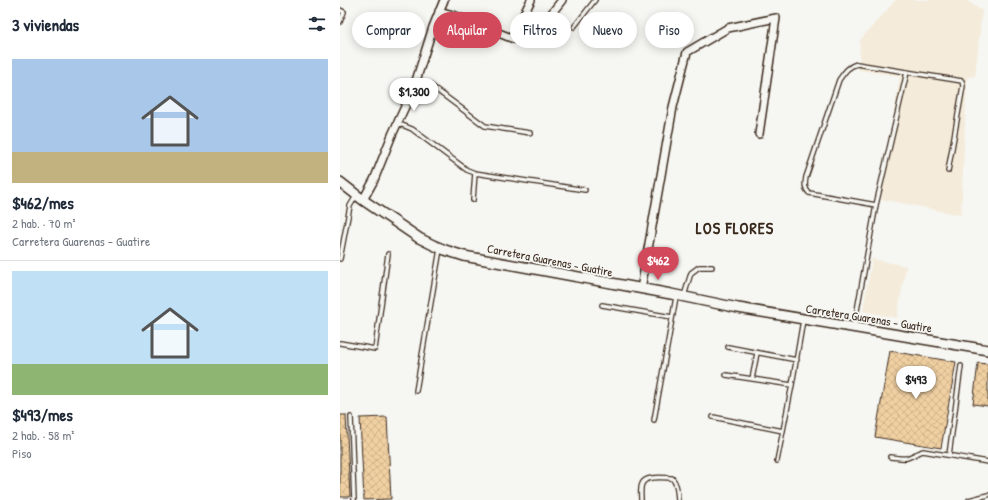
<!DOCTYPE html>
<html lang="es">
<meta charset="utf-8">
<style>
:root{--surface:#fff;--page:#f6f6f7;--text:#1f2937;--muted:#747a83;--line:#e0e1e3;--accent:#d1495b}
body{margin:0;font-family:"Patrick Hand",sans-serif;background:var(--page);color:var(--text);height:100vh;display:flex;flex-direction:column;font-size:15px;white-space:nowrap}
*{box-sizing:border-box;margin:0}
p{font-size:13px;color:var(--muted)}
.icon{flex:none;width:22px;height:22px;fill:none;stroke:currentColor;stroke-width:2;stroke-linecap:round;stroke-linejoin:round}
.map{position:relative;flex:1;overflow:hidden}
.side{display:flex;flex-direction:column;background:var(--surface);width:340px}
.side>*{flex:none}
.banner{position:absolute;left:12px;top:12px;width:380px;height:36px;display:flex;gap:8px}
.price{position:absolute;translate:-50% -34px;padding:0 9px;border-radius:14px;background:#fff;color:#222;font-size:13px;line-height:26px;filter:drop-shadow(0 1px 2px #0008)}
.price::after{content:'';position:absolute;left:50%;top:24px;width:12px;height:9px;margin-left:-6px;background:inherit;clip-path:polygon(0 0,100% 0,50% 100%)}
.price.current{background:var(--accent);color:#fff}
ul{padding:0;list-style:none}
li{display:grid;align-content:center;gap:8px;height:212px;padding:0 12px}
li+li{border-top:1px solid var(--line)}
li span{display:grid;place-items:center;height:124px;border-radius:0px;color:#555}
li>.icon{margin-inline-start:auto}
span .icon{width:72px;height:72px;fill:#fffc;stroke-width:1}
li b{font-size:17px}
h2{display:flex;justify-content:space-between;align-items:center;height:48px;padding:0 12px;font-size:17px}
.pill{padding:0 14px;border-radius:18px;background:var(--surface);box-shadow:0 2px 10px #0003;font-size:14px;line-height:36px}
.pill.current{background:var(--accent);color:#fff}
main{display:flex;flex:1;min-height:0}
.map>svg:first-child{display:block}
.built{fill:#f4ebda}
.building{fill:url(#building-cross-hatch);stroke:#3b2a1e}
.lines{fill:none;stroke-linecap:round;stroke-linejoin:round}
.lane-casing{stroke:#3b2a1e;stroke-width:6}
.street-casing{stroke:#3b2a1e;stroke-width:10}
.secondary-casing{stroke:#3b2a1e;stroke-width:12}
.lane{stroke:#f6f6f2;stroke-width:3.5}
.street{stroke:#f6f6f2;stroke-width:7}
.secondary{stroke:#f6f6f2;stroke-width:9}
.labels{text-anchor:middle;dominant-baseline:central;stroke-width:3.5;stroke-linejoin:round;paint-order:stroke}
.street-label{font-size:12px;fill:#3b2a1e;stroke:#f6f6f2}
.district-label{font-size:16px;font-weight:bold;letter-spacing:1px;fill:#3b2a1e;stroke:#f6f6f2}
</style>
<main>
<section class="side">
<h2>3 viviendas<svg class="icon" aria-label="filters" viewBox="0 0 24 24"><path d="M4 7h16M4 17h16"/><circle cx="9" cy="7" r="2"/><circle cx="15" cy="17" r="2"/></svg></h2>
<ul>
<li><span style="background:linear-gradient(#a9c7e8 75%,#c2b280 0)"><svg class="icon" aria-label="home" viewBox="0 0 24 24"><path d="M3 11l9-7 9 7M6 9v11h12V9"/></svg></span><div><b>$462/mes</b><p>2 hab. · 70 m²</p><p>Carretera Guarenas - Guatire</p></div></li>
<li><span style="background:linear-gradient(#bfe0f5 75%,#8fb573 0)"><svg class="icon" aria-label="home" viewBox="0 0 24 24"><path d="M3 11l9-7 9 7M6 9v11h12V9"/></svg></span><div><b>$493/mes</b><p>2 hab. · 58 m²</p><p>Piso</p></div></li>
</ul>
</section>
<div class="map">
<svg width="648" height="500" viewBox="0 0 648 500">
<defs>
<pattern id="building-cross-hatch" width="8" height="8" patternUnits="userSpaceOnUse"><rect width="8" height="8" fill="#f0d0a2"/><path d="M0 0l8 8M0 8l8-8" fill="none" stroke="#cfb38b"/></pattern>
</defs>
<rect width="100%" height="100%" fill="#f6f6f2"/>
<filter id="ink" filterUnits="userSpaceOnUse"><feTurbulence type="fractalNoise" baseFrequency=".025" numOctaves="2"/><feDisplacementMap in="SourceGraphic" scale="8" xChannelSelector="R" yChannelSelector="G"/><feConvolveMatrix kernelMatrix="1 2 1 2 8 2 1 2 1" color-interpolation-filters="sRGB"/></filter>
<g filter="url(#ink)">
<!-- built -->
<path class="built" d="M556 0H626L642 11 635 76 627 77 621 215 541 199 560 76 519 70 520 40Z
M532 259 566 266 557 318 523 311Z"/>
<!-- building -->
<path class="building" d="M550 351 616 362 601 448 535 437Z
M638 363 648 364V406L633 404Z
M0 415H6L10 497H0Z
M47 417 51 499 24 500 20 418Z"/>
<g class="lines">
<defs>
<path id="lane" d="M0 10 4 12 0 22
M234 27 255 0
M76 81 90 85 145 126 190 133
M57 123 72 129 127 170 135 173 245 190
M133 200 135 173
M536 205 469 193C464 188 465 183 466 177L499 80C504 73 508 66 517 64L622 81 623 86 608 171
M0 259 10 206 16 196
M344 296 351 273 359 267H372
M262 305 332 317
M514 327 536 205 567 72
M0 343 35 349 48 254
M388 347 457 360
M386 375 452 385
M412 379 417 353
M76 391 100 249
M11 417 14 500
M373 417 443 431
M314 420 336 297
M609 455 621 366
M550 457C555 457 562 459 567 458 572 456 578 453 583 451L648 462
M437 461 452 385 463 320
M301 500C301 495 300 488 302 484 305 475 324 478 332 478 338 485 337 492 338 500
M629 500 648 495"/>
<path id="street" d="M99 11 113 15 174 39H182L208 18 222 0
M172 38 191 0
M23 200 34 180 52 135 74 87 93 27 104 0
M301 289 333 107 347 52 388 28 436 18 419 134"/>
<path id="secondary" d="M0 182 23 200 79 238 93 245 105 250 124 256 331 294 398 308 648 350"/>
</defs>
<!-- lane casing -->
<use href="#lane" class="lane-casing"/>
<!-- street casing -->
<use href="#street" class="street-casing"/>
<!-- secondary casing -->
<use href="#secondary" class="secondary-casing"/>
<!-- lane -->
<use href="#lane" class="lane"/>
<!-- street -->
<use href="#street" class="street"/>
<!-- secondary -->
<use href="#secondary" class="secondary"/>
</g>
</g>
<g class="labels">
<!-- street labels -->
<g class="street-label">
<text transform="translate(210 260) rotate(11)">Carretera Guarenas - Guatire</text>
<text transform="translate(529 318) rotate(9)">Carretera Guarenas - Guatire</text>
</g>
<!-- district labels -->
<g class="district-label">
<text x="395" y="228">LOS FLORES</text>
</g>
</g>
</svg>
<b class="price" style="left:74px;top:112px">$1,300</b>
<b class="price current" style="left:318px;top:281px">$462</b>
<b class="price" style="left:576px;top:400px">$493</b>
<div class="banner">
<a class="pill">Comprar</a>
<a class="pill current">Alquilar</a>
<a class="pill">Filtros</a>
<a class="pill">Nuevo</a>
<a class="pill">Piso</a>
</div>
</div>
</main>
